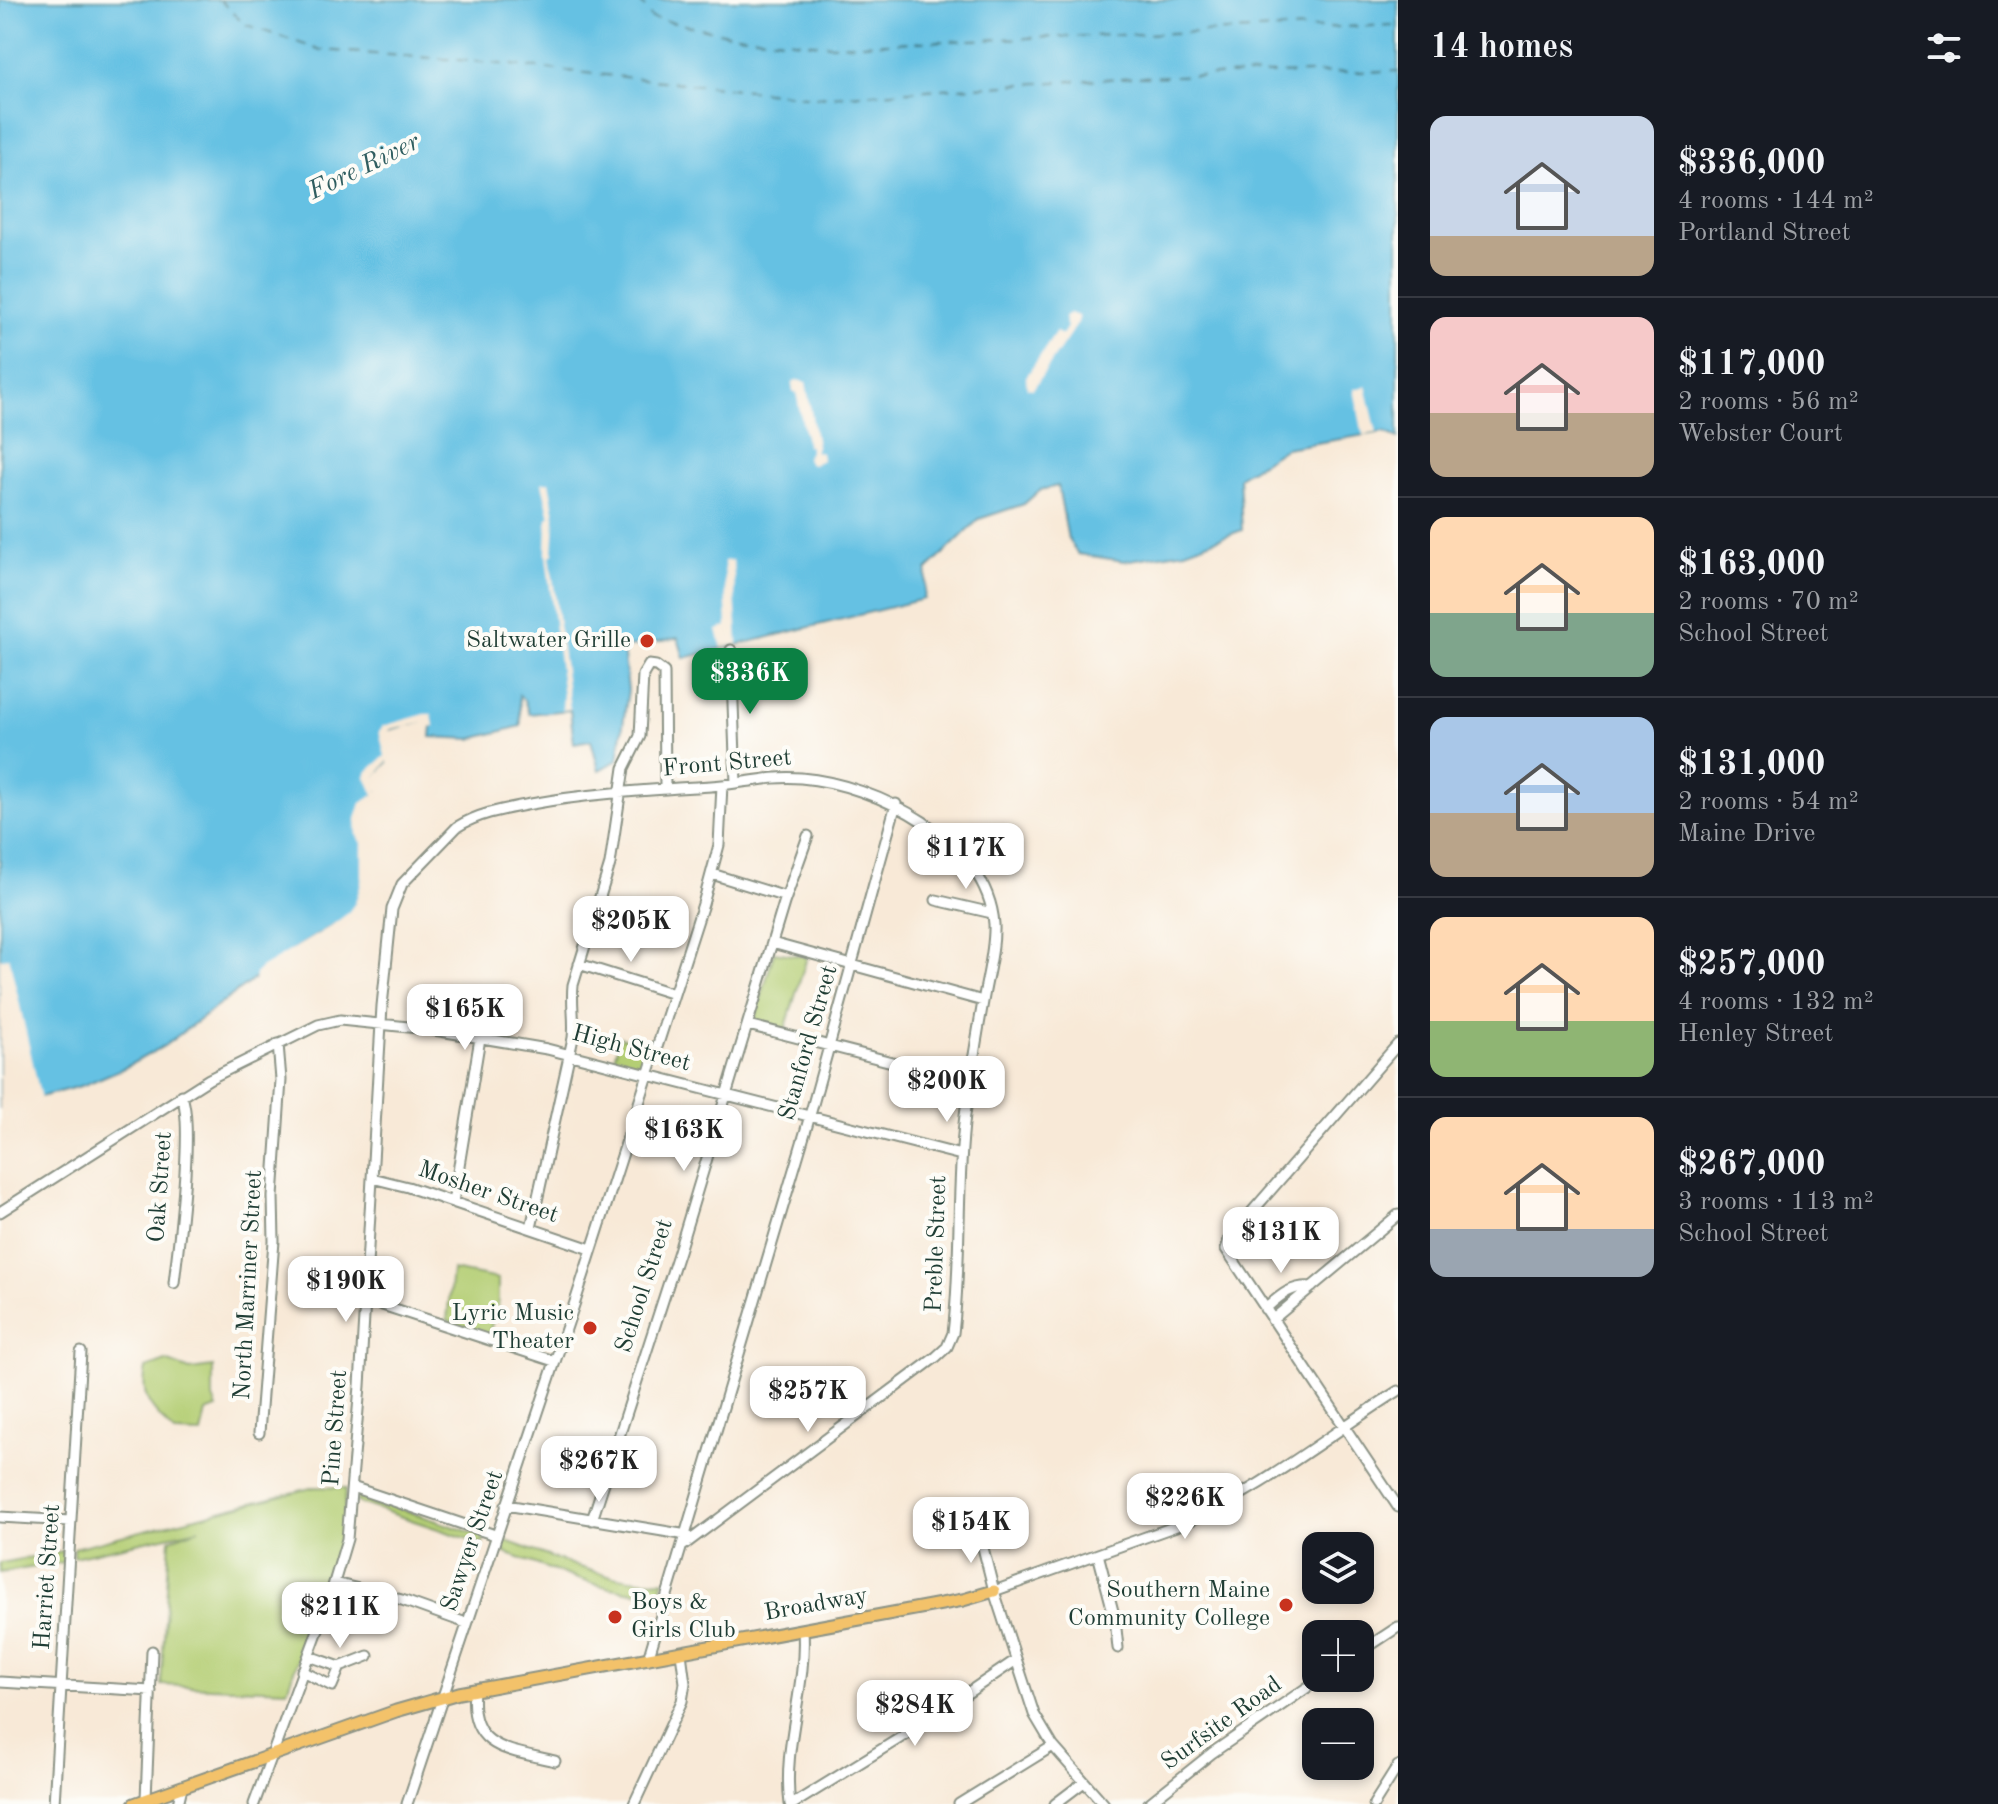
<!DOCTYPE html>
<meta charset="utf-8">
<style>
:root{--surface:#171b24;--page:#242831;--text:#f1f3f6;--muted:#9ea1a6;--line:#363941;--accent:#0b8043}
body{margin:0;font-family:"Old Standard TT",serif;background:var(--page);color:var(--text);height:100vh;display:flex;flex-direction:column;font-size:30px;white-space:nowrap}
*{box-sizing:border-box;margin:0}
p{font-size:26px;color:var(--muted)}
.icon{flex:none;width:44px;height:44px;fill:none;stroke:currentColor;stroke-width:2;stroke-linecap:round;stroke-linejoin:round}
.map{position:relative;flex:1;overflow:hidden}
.side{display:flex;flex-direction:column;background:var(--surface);width:600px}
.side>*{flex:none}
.buttons{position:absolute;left:1302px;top:1532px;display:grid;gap:16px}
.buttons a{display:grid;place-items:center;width:72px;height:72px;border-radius:16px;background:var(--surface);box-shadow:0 4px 12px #0003;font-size:40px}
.price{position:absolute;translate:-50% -68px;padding:0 18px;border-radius:16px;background:#fff;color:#222;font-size:26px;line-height:52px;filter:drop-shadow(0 2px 4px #0008)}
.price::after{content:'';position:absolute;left:50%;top:48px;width:24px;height:18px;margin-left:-12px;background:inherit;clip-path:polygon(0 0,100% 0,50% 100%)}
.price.on{background:var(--accent);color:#fff}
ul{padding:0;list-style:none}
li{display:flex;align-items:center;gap:24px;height:200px;padding:0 32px}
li+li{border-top:2px solid var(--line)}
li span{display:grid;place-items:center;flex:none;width:224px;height:160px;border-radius:16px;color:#555}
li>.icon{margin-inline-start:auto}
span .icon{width:96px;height:96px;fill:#fffc;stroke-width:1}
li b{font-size:34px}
h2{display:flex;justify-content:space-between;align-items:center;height:96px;padding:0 32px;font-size:34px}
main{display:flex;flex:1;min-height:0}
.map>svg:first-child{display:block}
.green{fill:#b4ce73;stroke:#6a8654;stroke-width:2}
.water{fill:#65c1e3;stroke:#427f8c;stroke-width:2}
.pier{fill:#f8e9d7}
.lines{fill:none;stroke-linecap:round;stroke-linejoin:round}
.ferry{stroke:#305e60;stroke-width:2;stroke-dasharray:10 8;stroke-linecap:butt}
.minor-casing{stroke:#8c9386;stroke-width:13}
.major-casing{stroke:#8c9386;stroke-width:15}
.minor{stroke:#fff;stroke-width:9}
.major{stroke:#f3c26a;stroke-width:11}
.poi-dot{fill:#c8321e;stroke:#fdfcf7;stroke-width:3}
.labels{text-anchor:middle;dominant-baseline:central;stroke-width:8;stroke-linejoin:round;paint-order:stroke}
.poi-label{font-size:24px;fill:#1f3d34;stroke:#fdfcf7;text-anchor:end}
.street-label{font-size:24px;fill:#1f3d34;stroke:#fdfcf7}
.water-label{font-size:26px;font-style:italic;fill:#305e60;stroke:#fdfcf7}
</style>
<main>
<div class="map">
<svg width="1398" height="1804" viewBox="0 0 1398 1804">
<rect width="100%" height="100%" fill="#fdfcf7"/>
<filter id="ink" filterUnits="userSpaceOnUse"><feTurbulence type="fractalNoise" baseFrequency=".0125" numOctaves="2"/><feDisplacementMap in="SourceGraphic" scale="16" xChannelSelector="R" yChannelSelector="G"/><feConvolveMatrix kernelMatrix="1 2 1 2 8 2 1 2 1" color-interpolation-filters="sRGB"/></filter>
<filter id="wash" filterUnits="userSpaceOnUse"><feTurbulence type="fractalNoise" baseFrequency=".006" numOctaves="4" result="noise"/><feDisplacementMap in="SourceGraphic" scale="32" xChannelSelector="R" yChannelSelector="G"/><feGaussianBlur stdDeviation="1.8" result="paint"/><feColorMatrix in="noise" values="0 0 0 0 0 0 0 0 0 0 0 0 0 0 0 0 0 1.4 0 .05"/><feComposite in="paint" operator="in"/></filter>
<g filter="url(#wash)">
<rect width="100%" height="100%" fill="#f8e9d7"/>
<!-- green -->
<path class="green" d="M774 952 807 957 785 1030 757 1023 755 1020Z
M620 1037 649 1046 643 1066 614 1058Z
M452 1270 498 1279V1305L488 1336 447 1320Z
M166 1361 190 1370 213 1367V1398L217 1408 206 1412 201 1434 175 1433C154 1411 139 1401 146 1368Z
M315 1487 346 1488 343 1533 287 1690 161 1685 170 1539 199 1529 74 1557V1548Z
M358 1495 485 1537 483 1544 357 1502Z
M503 1540C554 1557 609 1584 664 1580L660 1593C606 1595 550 1568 499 1551Z
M63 1551 64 1562 0 1573V1563Z"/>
<!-- water -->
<path class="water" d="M0 0H1398V438L1384 432 1285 448 1239 477 1242 530 1185 551 1124 561 1078 554 1068 539 1058 486 1040 490 1024 504 979 519 927 570 924 599 684 658 678 638 623 648 628 690 618 760 599 770 591 740 574 743 570 710 529 714 524 700 519 695 521 726 472 739 431 737 432 726 430 719 385 731 387 763 376 775 372 782 377 791 363 814V890L351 914 294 949 164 1046 126 1067 84 1085 0 1108Z"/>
<!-- pier -->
<path class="pier" d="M1069 313 1078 316V323L1033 389 1027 388 1026 377 1056 332 1062 335 1067 327 1064 318Z
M796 380 806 382 817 446 815 451 821 453 822 460 812 465 808 463 806 457 810 452V446H807L796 392H793L792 384Z
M1366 386 1377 433 1363 435 1354 389Z
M549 482 555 516 553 554 550 556 570 709 562 710 563 695 546 554 547 518 550 517 542 483Z
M733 560 738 644 722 648 717 630 727 626 724 561Z
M425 714H432L434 726 430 727 428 721 391 729 387 733 390 758 376 777 379 801 366 814V892L358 911 352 918 276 965 254 984 255 974 261 968 328 928 347 914 355 903 361 884 362 868V843L357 835 356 819 361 803 374 795 366 777 368 771 385 756 379 731 383 726Z
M9 957 41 1099 0 1110V959Z"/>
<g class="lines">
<!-- ferry -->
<path class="ferry" d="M220 0 244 24 320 50 472 61 815 97 1135 77 1398 71
M639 0 652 18 728 34 831 45 1398 25"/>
</g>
</g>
<g filter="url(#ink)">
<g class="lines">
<defs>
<path id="minor" d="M731 650 736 783
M712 874 786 897
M936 900 992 913
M772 943 983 1001
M579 964 674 994
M748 1025 970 1082
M1398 1044 1230 1237 1226 1249 1398 1507
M372 1178 408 1187 591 1249
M453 1202 480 1038
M0 1212 209 1079 318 1025 340 1020 428 1029 547 1049 961 1155
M531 1228 573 1038C575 1020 571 1003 573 985L610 864 624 768 640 736 643 675 649 665 656 666 664 672 665 789
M174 1283C178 1248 195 1120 181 1095
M364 1299 554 1361
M1265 1309C1280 1296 1291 1285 1312 1287
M1272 1320 1398 1215
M259 1433 274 1241 273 1197 281 1080 278 1044
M352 1487 495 1535
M506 1505 687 1535
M0 1517 70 1521
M962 1518 969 1517 977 1524 994 1591 1034 1714 1053 1746 1104 1804
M592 1520 679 1251 784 903 808 836
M1098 1554 1115 1619 1118 1648
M335 1583 402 1600 466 1623
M994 1591 1182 1524C1260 1491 1327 1436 1398 1391
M1360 1652 1398 1627
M309 1656 340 1667 368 1656
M648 1659 807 1126 896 804
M302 1671 332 1686 340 1667
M0 1682 151 1691
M474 1691C468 1750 510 1750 555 1761
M146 1799 152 1651
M54 1804 81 1352
M178 1804 182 1787
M254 1804 328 1603 347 1539 360 1386 382 1006 392 909 402 884 457 827C479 813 505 809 531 804 591 793 651 790 711 786 741 784 771 775 801 778 875 784 988 840 994 924 995 948 988 973 984 996 977 1036 970 1076 965 1115 956 1187 962 1261 953 1333L947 1347 936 1357 684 1545
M407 1804 576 1299 703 904 719 845 722 785
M634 1804 682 1701 685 1683 681 1653
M790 1804C782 1746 807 1688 803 1630
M793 1804 913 1730 1016 1660
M959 1804 1053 1746
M1055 1804 1084 1782
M1148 1804 1212 1753 1321 1678
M1374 1804 1398 1766"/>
<path id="major" d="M134 1804 396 1711 459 1693 963 1600 994 1591"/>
</defs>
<!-- minor casing -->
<use href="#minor" class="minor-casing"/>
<!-- major casing -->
<use href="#major" class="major-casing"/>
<!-- minor -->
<use href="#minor" class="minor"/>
<!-- major -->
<use href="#major" class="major"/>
</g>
</g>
<!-- markers -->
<g class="poi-dot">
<circle cx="647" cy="641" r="8"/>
<circle cx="590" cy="1328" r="8"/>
<circle cx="1286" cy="1605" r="8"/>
<circle cx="615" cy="1617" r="8"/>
</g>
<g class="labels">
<!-- poi labels -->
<g class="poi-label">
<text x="631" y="641">Saltwater Grille</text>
<text x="574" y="1314">Lyric Music<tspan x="574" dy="28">Theater</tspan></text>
<text x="1270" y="1591">Southern Maine<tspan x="1270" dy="28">Community College</tspan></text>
<text x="631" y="1603" text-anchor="start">Boys &amp;<tspan x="631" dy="28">Girls Club</tspan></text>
</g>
<!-- street labels -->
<g class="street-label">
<text transform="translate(727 764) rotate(-5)">Front Street</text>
<text transform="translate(809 1043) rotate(-74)">Stanford Street</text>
<text transform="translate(631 1049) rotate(15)">High Street</text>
<text transform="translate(161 1187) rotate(-86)">Oak Street</text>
<text transform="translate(488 1193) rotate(19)">Mosher Street</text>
<text transform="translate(937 1244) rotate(-88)">Preble Street</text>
<text transform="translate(249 1285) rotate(-87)">North Marriner Street</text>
<text transform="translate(645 1286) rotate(-72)">School Street</text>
<text transform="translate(336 1428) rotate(-86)">Pine Street</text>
<text transform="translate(473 1541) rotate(-71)">Sawyer Street</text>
<text transform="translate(48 1577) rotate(-86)">Harriet Street</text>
<text transform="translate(816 1605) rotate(-10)">Broadway</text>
<text transform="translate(1222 1724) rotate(-36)">Surfsite Road</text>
</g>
<!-- water labels -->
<g class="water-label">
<text transform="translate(364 167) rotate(-26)">Fore River</text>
</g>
</g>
</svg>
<div class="buttons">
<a><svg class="icon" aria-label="layers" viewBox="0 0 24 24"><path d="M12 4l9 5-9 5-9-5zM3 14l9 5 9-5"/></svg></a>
<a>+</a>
<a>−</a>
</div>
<b class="price on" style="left:750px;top:716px">$336K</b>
<b class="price" style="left:966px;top:891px">$117K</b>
<b class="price" style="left:631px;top:964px">$205K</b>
<b class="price" style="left:465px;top:1052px">$165K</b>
<b class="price" style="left:947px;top:1124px">$200K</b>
<b class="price" style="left:684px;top:1173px">$163K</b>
<b class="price" style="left:1281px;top:1275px">$131K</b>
<b class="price" style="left:346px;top:1324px">$190K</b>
<b class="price" style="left:808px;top:1434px">$257K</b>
<b class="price" style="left:599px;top:1504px">$267K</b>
<b class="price" style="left:1185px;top:1541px">$226K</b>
<b class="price" style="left:971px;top:1565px">$154K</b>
<b class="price" style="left:340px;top:1650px">$211K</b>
<b class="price" style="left:915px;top:1748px">$284K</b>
</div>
<section class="side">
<h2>14 homes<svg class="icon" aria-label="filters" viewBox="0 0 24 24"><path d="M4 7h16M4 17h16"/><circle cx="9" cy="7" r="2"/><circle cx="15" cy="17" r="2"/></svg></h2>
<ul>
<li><span style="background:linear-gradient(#c9d6e8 75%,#b9a48a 0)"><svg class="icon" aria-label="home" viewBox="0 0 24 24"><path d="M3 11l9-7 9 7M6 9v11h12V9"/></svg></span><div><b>$336,000</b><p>4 rooms · 144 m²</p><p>Portland Street</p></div></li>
<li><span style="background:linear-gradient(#f6c9c9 60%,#b9a48a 0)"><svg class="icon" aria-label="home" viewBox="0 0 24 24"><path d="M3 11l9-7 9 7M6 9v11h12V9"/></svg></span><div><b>$117,000</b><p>2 rooms · 56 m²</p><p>Webster Court</p></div></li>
<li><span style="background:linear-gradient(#ffd9b3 60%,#7fa58c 0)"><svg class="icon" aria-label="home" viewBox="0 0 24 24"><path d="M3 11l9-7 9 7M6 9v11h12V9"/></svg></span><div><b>$163,000</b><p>2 rooms · 70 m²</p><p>School Street</p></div></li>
<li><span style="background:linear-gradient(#a9c7e8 60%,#b9a48a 0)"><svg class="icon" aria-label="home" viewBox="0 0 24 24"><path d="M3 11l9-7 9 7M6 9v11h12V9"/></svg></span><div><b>$131,000</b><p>2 rooms · 54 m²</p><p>Maine Drive</p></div></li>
<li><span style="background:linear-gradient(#ffd9b3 65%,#8fb573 0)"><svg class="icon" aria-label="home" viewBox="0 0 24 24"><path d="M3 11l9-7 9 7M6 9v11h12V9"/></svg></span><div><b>$257,000</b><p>4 rooms · 132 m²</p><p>Henley Street</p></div></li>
<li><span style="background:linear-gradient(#ffd9b3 70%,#9aa5b1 0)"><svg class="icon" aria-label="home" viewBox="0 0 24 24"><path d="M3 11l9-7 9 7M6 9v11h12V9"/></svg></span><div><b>$267,000</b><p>3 rooms · 113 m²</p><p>School Street</p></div></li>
</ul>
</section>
</main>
